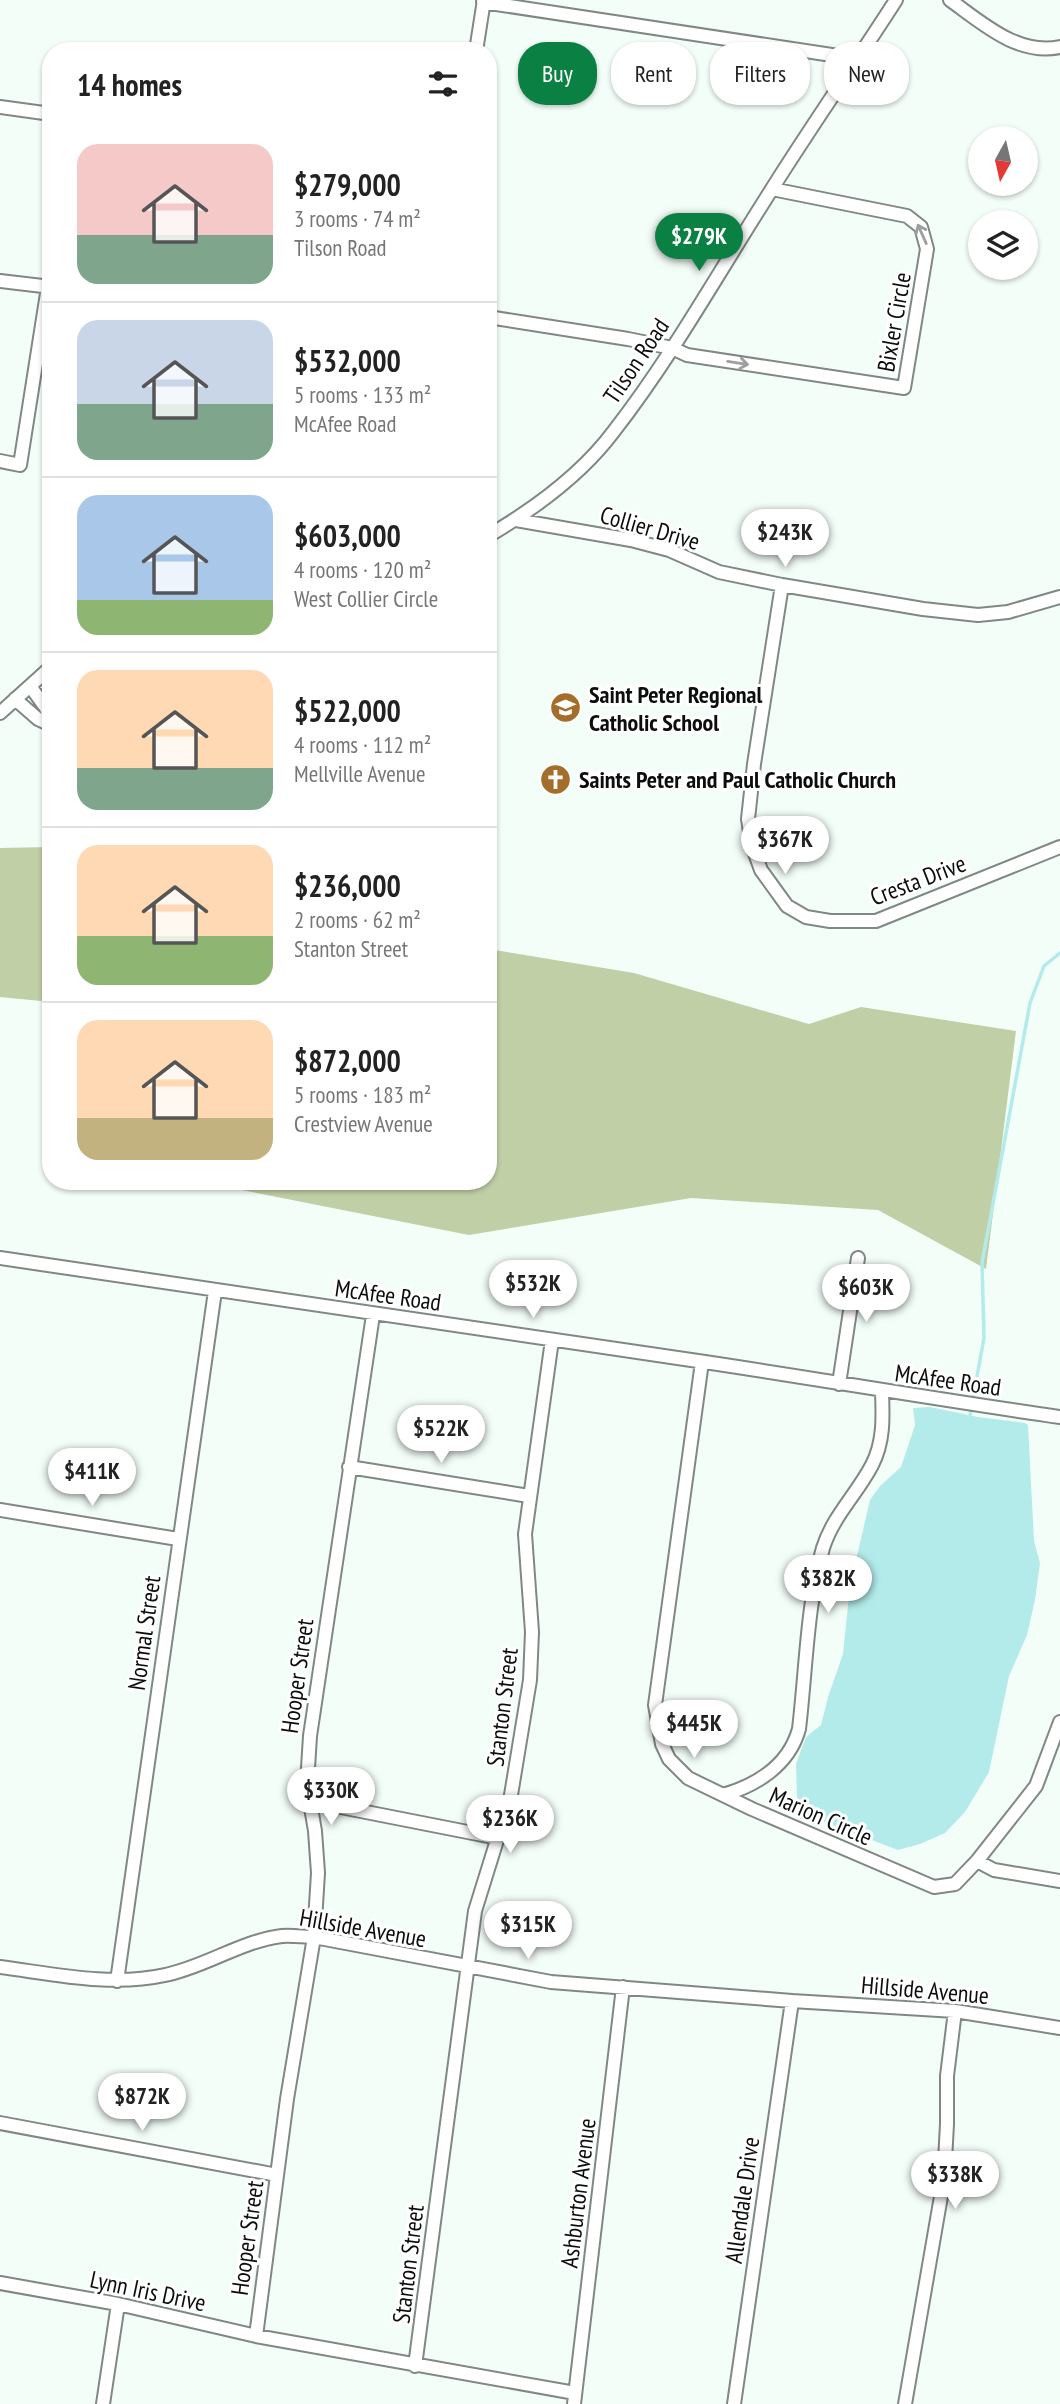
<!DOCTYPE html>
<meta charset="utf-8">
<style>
:root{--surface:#fff;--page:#f2f2f2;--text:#222;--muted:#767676;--line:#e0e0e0;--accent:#0b8043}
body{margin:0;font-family:"PT Sans Narrow",sans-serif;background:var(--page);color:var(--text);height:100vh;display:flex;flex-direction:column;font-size:26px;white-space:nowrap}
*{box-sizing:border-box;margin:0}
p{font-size:23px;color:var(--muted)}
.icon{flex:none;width:38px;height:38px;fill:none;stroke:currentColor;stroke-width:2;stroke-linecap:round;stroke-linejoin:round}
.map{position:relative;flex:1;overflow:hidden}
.details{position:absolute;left:42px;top:42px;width:455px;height:1148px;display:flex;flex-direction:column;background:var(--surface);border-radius:28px;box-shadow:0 2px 5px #0004}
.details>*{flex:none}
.guide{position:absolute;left:518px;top:42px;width:436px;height:63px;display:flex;gap:14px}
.needle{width:46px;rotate:188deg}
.controls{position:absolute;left:968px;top:126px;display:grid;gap:14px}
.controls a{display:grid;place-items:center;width:70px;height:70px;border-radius:50%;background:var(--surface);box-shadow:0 2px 5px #0004;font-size:35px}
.price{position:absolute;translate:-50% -60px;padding:0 16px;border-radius:24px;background:#fff;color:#222;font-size:23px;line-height:46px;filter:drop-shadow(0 2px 4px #0008)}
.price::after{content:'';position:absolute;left:50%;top:42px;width:21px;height:16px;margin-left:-10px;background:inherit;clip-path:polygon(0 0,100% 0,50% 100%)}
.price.current{background:var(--accent);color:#fff}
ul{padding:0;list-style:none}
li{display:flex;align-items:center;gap:21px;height:175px;padding:0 35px}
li+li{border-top:2px solid var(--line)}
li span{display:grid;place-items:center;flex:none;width:196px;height:140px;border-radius:21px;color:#555}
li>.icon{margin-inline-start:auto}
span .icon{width:84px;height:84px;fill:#fffc;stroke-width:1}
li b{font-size:30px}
h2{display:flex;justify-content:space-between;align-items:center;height:84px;padding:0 35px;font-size:30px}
.chip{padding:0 24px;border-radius:28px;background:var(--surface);box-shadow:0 2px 5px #0004;font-size:24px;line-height:63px}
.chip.current{background:var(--accent);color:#fff}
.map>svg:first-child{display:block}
.forest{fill:#c1cfa6}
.water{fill:#b3ebeb}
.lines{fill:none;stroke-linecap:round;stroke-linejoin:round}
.stream{stroke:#b3ebeb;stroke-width:3.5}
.minor-casing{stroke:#808883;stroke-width:16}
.minor{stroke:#fff;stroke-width:12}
.oneway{stroke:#9d9f9e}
.labels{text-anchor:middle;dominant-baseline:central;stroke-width:6;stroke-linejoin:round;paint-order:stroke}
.street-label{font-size:24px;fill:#0b0e0c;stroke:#fff}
.poi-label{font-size:24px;font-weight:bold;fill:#0b0e0c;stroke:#fff;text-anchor:start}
</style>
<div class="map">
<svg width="1060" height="2404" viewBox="0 0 1060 2404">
<rect width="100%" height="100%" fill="#f4fef8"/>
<!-- forest -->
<path class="forest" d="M51 847V1002L0 997V848Z
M488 949 634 973 809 1024 861 1007 1016 1031 986 1269 878 1210 691 1198 469 1235 196 1181H488Z"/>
<!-- water -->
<path class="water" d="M930 1407 978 1417 1025 1423 1028 1425 1034 1541 1040 1563 1035 1600 1027 1635 1009 1676 989 1772 965 1812 945 1833 920 1844 898 1850 819 1820 797 1799 796 1764 806 1737 821 1725 828 1697 843 1654 850 1586 870 1500 880 1486 901 1467 915 1425 913 1408Z"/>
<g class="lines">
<!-- stream -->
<path class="stream" d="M970 1415 984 1338 982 1263 1030 1003 1044 966 1060 953"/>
<defs>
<path id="minor" d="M950 0C982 23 1018 56 1060 47
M483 2 858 59
M476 51 484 0
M0 107 51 114
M0 281 51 287
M488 317 628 339 672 348 687 355 904 388 927 249 921 227 907 216 772 189
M0 461 20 465 48 287
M516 520 631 540 669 550 719 572 782 585 923 609 978 615 1008 612 1060 597
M488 536C534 509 582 474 614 431 670 359 716 277 765 200 807 132 853 67 896 0
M782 585 754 764 748 819 752 845 761 870 787 906 806 917 830 921H876L1060 847
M30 686 46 708 51 725
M15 699 38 719 51 725
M0 713 51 667
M0 1258C232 1294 465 1327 698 1361 819 1379 939 1400 1060 1417
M702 1362 655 1705 662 1744 669 1759 688 1778 752 1809 934 1887 955 1884 977 1861 994 1870 1060 1881
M839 1384 858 1258
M349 1467 529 1496
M0 1510 178 1539
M723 1795C757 1785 789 1765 799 1729 806 1670 807 1604 823 1548 833 1516 857 1494 872 1465 884 1442 883 1417 882 1392
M310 1801 498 1838
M977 1861 1036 1786 1060 1722
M0 1967C54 1974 111 1987 165 1975 205 1967 241 1941 282 1936 292 1935 304 1937 314 1937L551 1982 792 2001 955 2011 1060 2028
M117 1981 215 1291
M0 2123 277 2175
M0 2283 118 2304 256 2336 575 2393
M256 2336 287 2099 314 1937 318 1873 315 1831 307 1784 310 1736 373 1315
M415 2366 475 1911 511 1795 530 1680 532 1632 525 1534 552 1340
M103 2404 118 2304
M574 2404 623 1987
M734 2404 792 2001
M905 2404 944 2179 947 2124V2076L955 2011"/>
</defs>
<!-- minor casing -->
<use href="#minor" class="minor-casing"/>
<!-- minor -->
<use href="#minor" class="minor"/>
</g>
<!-- one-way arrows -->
<defs><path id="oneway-shaft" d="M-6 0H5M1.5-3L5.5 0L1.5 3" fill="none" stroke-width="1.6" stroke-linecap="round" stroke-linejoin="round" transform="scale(1.75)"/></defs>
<g class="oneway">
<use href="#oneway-shaft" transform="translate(922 234) rotate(-114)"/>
<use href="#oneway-shaft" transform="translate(738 363) rotate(9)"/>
</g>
<!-- icons -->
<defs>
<symbol id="school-disc" viewBox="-11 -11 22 22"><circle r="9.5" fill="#a46d29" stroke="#fff"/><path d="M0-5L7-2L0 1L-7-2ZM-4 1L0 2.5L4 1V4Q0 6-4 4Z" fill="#fff"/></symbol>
<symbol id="church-disc" viewBox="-11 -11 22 22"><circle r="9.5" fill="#a46d29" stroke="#fff"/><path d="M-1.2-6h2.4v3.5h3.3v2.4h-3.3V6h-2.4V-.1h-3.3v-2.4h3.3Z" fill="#fff"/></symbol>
</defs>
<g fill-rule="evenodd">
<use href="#school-disc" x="548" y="690" width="35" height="35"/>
<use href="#church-disc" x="538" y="762" width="35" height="35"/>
</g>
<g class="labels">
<!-- street labels -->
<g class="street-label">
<text transform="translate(894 322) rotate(-80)">Bixler Circle</text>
<text transform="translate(636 361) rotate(-56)">Tilson Road</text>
<text transform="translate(650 528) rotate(16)">Collier Drive</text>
<text transform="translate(918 880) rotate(-21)">Cresta Drive</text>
<text transform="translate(388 1295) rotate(8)">McAfee Road</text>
<text transform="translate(948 1380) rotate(8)">McAfee Road</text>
<text transform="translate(144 1633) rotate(-82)">Normal Street</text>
<text transform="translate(297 1676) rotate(-82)">Hooper Street</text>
<text transform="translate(502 1707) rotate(-83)">Stanton Street</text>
<text transform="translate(821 1816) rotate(24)">Marion Circle</text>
<text transform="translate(363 1928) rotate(10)">Hillside Avenue</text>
<text transform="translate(925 1990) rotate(5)">Hillside Avenue</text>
<text transform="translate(578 2193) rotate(-83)">Ashburton Avenue</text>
<text transform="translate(742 2200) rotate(-82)">Allendale Drive</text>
<text transform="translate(247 2238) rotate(-82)">Hooper Street</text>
<text transform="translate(408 2264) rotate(-83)">Stanton Street</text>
<text transform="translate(148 2291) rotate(12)">Lynn Iris Drive</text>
</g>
<!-- poi labels -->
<g class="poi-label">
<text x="589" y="694">Saint Peter Regional<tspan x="589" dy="28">Catholic School</tspan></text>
<text x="579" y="779">Saints Peter and Paul Catholic Church</text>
</g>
</g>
</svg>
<div class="controls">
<a><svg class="needle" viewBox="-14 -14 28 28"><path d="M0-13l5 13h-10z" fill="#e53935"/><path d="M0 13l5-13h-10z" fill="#767676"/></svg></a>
<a><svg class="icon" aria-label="layers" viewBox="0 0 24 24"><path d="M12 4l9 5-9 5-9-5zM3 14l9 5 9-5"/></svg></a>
</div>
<b class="price current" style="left:699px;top:273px">$279K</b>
<b class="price" style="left:785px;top:569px">$243K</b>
<b class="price" style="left:785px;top:876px">$367K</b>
<b class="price" style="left:533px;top:1320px">$532K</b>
<b class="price" style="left:866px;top:1324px">$603K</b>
<b class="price" style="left:441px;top:1465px">$522K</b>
<b class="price" style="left:92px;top:1508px">$411K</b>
<b class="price" style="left:828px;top:1615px">$382K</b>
<b class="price" style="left:694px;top:1760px">$445K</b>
<b class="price" style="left:331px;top:1827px">$330K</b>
<b class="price" style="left:510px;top:1855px">$236K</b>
<b class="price" style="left:528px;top:1961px">$315K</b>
<b class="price" style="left:142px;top:2133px">$872K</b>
<b class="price" style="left:955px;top:2211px">$338K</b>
<div class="guide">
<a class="chip current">Buy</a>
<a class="chip">Rent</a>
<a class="chip">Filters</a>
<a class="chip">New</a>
</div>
<section class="details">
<h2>14 homes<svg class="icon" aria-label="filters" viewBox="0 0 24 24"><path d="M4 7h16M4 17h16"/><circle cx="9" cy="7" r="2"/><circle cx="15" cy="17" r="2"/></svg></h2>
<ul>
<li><span style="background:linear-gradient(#f6c9c9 65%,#7fa58c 0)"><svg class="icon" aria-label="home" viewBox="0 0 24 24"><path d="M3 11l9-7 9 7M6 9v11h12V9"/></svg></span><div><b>$279,000</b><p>3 rooms · 74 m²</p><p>Tilson Road</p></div></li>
<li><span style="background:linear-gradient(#c9d6e8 60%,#7fa58c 0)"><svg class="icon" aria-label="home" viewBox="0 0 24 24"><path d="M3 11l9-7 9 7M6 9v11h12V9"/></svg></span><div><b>$532,000</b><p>5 rooms · 133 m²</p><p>McAfee Road</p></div></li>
<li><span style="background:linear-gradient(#a9c7e8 75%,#8fb573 0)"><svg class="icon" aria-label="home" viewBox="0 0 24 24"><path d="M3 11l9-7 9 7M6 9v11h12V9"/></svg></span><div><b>$603,000</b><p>4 rooms · 120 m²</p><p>West Collier Circle</p></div></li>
<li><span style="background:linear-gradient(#ffd9b3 70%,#7fa58c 0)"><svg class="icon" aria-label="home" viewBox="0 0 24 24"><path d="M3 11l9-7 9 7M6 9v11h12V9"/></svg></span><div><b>$522,000</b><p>4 rooms · 112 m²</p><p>Mellville Avenue</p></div></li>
<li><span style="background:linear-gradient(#ffd9b3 65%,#8fb573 0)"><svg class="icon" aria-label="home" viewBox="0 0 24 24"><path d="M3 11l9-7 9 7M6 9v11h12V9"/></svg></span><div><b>$236,000</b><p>2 rooms · 62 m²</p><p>Stanton Street</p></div></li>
<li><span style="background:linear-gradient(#ffd9b3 70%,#c2b280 0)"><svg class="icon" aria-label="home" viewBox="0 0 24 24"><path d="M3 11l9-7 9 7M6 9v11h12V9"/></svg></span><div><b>$872,000</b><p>5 rooms · 183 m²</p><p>Crestview Avenue</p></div></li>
</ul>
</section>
</div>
